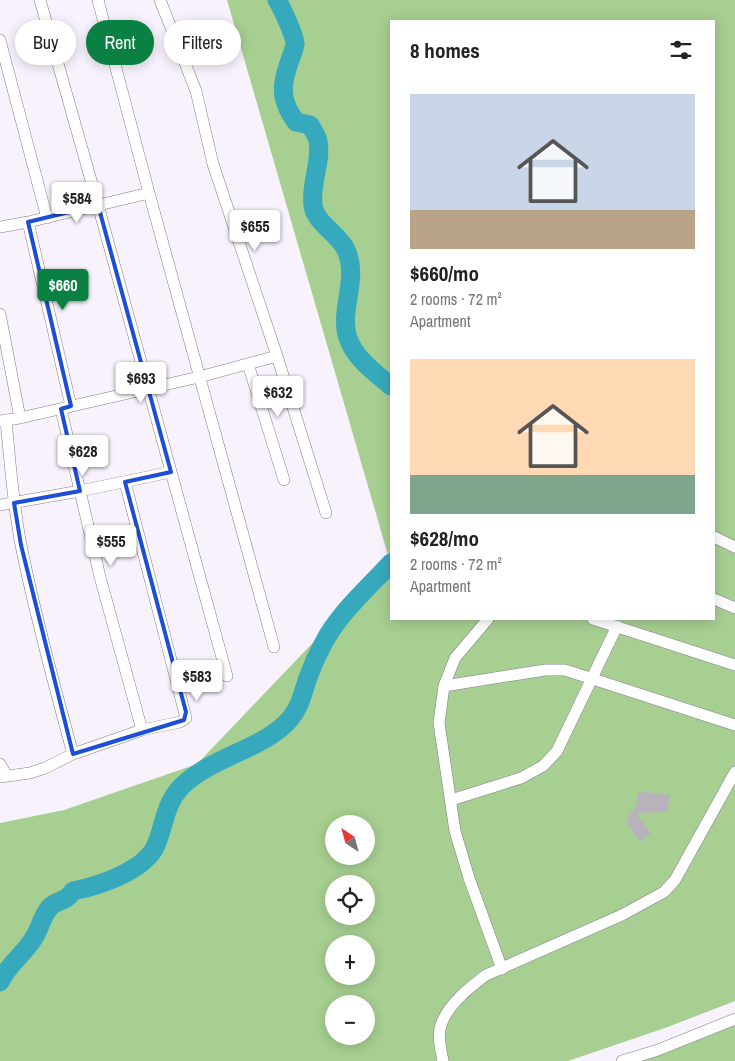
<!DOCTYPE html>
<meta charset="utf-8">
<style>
:root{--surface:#fff;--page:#f2f2f2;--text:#222;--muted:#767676;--accent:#0b8043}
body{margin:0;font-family:"Archivo Narrow",sans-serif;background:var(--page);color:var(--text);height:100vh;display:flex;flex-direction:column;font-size:19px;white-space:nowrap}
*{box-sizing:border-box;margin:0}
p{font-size:16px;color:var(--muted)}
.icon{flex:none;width:28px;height:28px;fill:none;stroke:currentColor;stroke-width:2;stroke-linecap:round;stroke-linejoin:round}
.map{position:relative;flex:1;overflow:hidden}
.details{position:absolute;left:390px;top:20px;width:325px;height:600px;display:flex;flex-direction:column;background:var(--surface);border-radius:0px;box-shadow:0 2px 12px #0003}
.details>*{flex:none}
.guide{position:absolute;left:15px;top:20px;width:300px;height:45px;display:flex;gap:10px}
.needle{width:32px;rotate:324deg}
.fabs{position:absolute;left:325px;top:815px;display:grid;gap:10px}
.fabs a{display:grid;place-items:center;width:50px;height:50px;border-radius:50%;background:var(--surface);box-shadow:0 2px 12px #0003;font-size:25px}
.price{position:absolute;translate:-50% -42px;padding:0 11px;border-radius:5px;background:#fff;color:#222;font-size:16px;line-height:32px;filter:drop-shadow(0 1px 2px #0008)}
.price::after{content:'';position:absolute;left:50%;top:30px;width:15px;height:11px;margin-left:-8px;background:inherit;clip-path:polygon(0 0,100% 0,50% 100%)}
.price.selected{background:var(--accent);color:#fff}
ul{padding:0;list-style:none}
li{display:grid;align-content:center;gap:10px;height:265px;padding:0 20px}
li span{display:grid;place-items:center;height:155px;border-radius:0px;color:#555}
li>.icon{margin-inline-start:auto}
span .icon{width:90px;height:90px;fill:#fffc;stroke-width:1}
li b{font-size:21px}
h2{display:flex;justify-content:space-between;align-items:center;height:60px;padding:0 20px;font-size:21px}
.pill{padding:0 18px;border-radius:22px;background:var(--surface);box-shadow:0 2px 12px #0003;font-size:18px;line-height:45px}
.pill.selected{background:var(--accent);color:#fff}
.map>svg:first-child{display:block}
.green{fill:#a7cf91;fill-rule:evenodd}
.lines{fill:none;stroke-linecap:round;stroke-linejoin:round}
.river{stroke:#37a9bc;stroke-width:19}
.building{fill:#b8b2bd}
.minor-casing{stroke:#827d87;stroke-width:12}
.minor{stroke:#fff;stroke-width:11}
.marked{fill:none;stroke:#1d4ed8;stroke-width:4;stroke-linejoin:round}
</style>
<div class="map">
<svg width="735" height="1061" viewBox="0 0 735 1061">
<rect width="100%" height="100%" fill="#f8f2fd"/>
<!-- green -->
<path class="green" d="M227 0H735V1001L665 1028 568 1061H0V823L64 810 197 764 390 562ZM391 21H714V619H391ZM334 824H366V856H334ZM334 884H366V916H334ZM334 944H366V976H334ZM334 1004H366V1036H334Z
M735 1024V1061H637Z"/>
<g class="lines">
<!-- river -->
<path class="river" d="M277 0C282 8 295 36 295 44 294 51 290 59 288 66 280 89 282 103 296 122L310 125C313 130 317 136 318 141 322 162 310 183 313 206 316 223 337 233 345 248 360 276 340 307 347 335 353 357 374 372 391 386
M0 982C8 964 25 954 35 936 41 926 42 915 51 906 59 899 65 903 73 891 98 886 145 871 156 845 165 825 164 805 181 787 212 756 263 750 290 719 301 706 303 691 309 675 313 664 318 653 323 644 339 613 368 588 391 563"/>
</g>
<!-- building -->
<path class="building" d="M647 791 653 794 670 795 667 812 636 813 651 834 640 842 626 821 638 803 637 794Z"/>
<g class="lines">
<defs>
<path id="minor" d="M40 0 98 205 227 676
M98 0 149 193 274 647
M160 0 196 91 213 164 277 356 326 513
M0 40 47 218
M28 222 71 406
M0 227 28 222 149 193
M0 314 20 418
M248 364 284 480
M61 409 100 577 142 730
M6 420C10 462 13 504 21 545 35 615 54 685 73 754
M0 421 20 418 199 377 277 356
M0 505 80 491 171 472
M714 537 735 547
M714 599 735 608
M488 619 455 658 444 686 439 723 455 831 469 878 502 969
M593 619 735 665
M444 686 545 670H565L735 725
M0 764 7 776
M0 777 30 773 45 768 73 754 142 730 180 722 186 718 125 482
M451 800 521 778 543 766 557 751 617 626
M443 1061C441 1050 437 1036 441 1025 448 1004 469 988 486 975L622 915 664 892 675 880 735 772
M622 1061 658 1050 735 1019"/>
</defs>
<!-- minor casing -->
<use href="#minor" class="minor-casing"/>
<!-- minor -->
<use href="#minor" class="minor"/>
</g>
<!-- marked area -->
<path class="marked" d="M98 205 171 472 125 482 186 712 184 720 73 754 21 545 14 503 80 491 61 409 71 406 28 222Z"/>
</svg>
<div class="fabs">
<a><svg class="needle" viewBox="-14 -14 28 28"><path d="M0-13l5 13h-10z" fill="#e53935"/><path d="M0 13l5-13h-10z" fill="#767676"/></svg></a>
<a><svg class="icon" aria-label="locate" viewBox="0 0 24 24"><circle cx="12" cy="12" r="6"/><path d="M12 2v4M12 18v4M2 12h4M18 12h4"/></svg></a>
<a>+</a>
<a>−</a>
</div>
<b class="price" style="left:77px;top:224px">$584</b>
<b class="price" style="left:255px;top:252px">$655</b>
<b class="price selected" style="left:63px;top:311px">$660</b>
<b class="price" style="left:141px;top:404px">$693</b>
<b class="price" style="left:278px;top:418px">$632</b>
<b class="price" style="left:83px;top:477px">$628</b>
<b class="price" style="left:111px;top:567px">$555</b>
<b class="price" style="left:197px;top:702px">$583</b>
<div class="guide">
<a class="pill">Buy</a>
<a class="pill selected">Rent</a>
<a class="pill">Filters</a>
</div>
<section class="details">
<h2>8 homes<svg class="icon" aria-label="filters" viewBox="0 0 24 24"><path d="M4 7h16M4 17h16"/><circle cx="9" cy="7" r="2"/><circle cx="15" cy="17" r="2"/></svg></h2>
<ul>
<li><span style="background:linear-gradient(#c9d6e8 75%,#b9a48a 0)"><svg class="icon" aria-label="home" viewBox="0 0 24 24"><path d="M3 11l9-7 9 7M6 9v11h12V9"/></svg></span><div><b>$660/mo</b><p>2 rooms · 72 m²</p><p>Apartment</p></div></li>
<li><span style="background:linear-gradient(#ffd9b3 75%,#7fa58c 0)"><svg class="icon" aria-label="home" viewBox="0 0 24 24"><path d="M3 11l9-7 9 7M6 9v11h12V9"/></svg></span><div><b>$628/mo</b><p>2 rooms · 72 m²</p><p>Apartment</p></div></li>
</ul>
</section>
</div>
